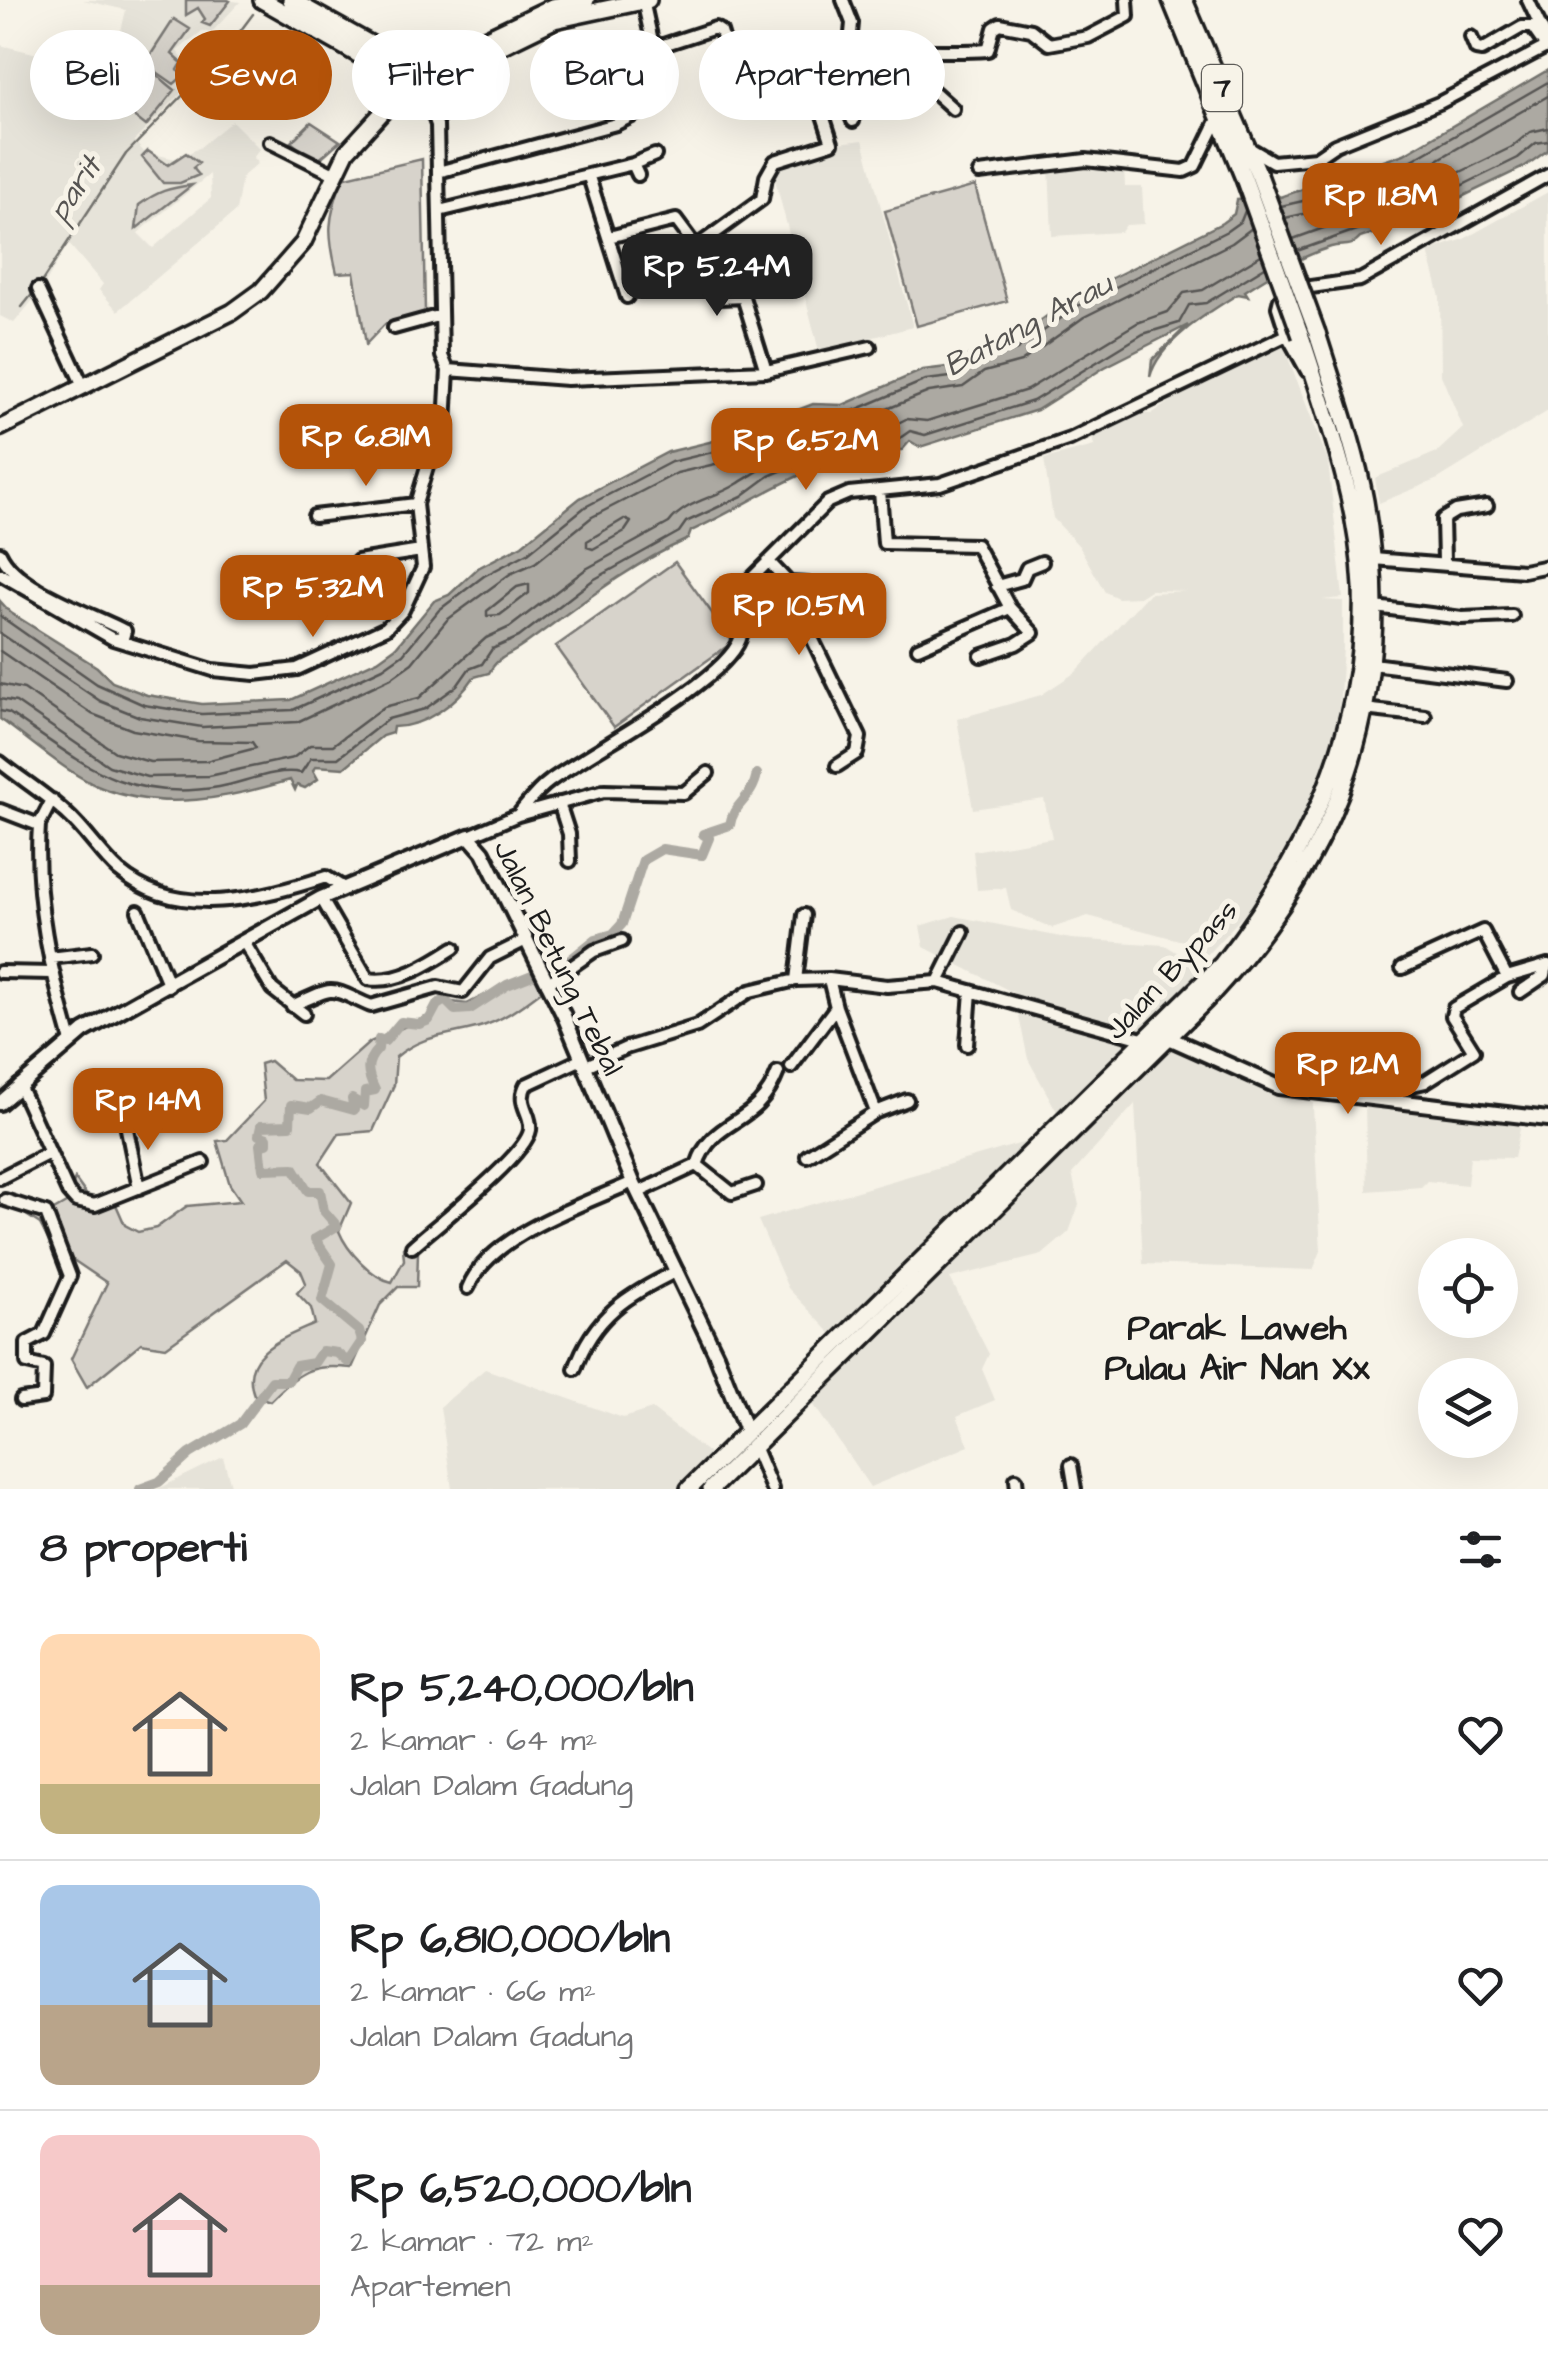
<!DOCTYPE html>
<html lang="id">
<meta charset="utf-8">
<style>
:root{--surface:#fff;--page:#f6f6f6;--text:#202124;--muted:#757577;--line:#e0e0e0;--accent:#b45309}
body{margin:0;font-family:"Architects Daughter",sans-serif;background:var(--page);color:var(--text);height:100vh;display:flex;flex-direction:column;font-size:38px;white-space:nowrap}
*{box-sizing:border-box;margin:0}
p{font-size:32px;color:var(--muted)}
.icon{flex:none;width:55px;height:55px;fill:none;stroke:currentColor;stroke-width:2;stroke-linecap:round;stroke-linejoin:round}
.map{position:relative;height:1489px;overflow:hidden}
.details{display:flex;flex-direction:column;background:var(--surface);flex:1}
.details>*{flex:none}
.banner{position:absolute;left:30px;top:30px;width:1000px;height:90px;display:flex;gap:20px}
.controls{position:absolute;left:1418px;top:1238px;display:grid;gap:20px}
.controls a{display:grid;place-items:center;width:100px;height:100px;border-radius:50%;background:var(--surface);box-shadow:0 10px 40px #0002;font-size:50px}
.price{position:absolute;translate:-50% -85px;padding:0 22px;border-radius:20px;background:var(--accent);color:#fff;font-size:32px;line-height:65px;filter:drop-shadow(0 2px 5px #0008)}
.price::after{content:'';position:absolute;left:50%;top:60px;width:30px;height:22px;margin-left:-15px;background:inherit;clip-path:polygon(0 0,100% 0,50% 100%)}
.price.on{background:#222;color:#fff}
ul{padding:0;list-style:none}
li{display:flex;align-items:center;gap:30px;height:250px;padding:0 40px}
li+li{border-top:2px solid var(--line)}
li span{display:grid;place-items:center;flex:none;width:280px;height:200px;border-radius:20px;color:#555}
li>.icon{margin-inline-start:auto}
span .icon{width:120px;height:120px;fill:#fffc;stroke-width:1}
li b{font-size:42px}
h2{display:flex;justify-content:space-between;align-items:center;height:120px;padding:0 40px;font-size:42px}
.pill{padding:0 35px;border-radius:45px;background:var(--surface);box-shadow:0 10px 40px #0002;font-size:35px;line-height:90px}
.pill.on{background:var(--accent);color:#fff}
.map>svg:first-child{display:block}
.built{fill:#e6e3d9;fill-rule:evenodd}
.green{fill:#d7d3cb;stroke:#7a7874;stroke-width:2.5}
.water{fill:#aca9a2;stroke:#72716c;stroke-width:2.5}
.lines{fill:none;stroke-linecap:round;stroke-linejoin:round}
.shore{stroke:#565452;stroke-width:2.5}
.stream{stroke:#72716c;stroke-width:2.5}
.canal{stroke:#aca9a2;stroke-width:10}
.minor-casing{stroke:#1c1c1c;stroke-width:18}
.tertiary-casing{stroke:#1c1c1c;stroke-width:20}
.secondary-casing{stroke:#1c1c1c;stroke-width:21}
.primary-casing{stroke:#1c1c1c;stroke-width:22}
.trunk-casing{stroke:#1c1c1c;stroke-width:22}
.minor{stroke:#f7f3e8;stroke-width:10}
.tertiary{stroke:#f7f3e8;stroke-width:12}
.secondary{stroke:#f7f3e8;stroke-width:14}
.primary{stroke:#f7f3e8;stroke-width:15}
.trunk{stroke:#f7f3e8;stroke-width:15}
.trunk-bridge-casing{stroke:#1c1c1c;stroke-width:22;stroke-linecap:butt}
.trunk-bridge{stroke:#f7f3e8;stroke-width:15}
.labels{text-anchor:middle;dominant-baseline:central;stroke-width:10;stroke-linejoin:round;paint-order:stroke}
.shield{fill:#f7f3e8;stroke:#5e5c59;stroke-width:2.5}
.shield-label{font-size:28px;font-weight:bold;fill:#1c1c1c}
.street-label{font-size:30px;fill:#1c1c1c;stroke:#f7f3e8}
.water-label{font-size:32px;font-style:italic;fill:#565452;stroke:#f7f3e8}
.quarter-label{font-size:35px;font-weight:bold;fill:#1c1c1c;stroke:#f7f3e8}
</style>
<div class="map">
<svg width="1548" height="1489" viewBox="0 0 1548 1489">
<rect width="100%" height="100%" fill="#f7f3e8"/>
<filter id="ink" filterUnits="userSpaceOnUse"><feTurbulence type="fractalNoise" baseFrequency=".01" numOctaves="2"/><feDisplacementMap in="SourceGraphic" scale="20" xChannelSelector="R" yChannelSelector="G"/><feConvolveMatrix kernelMatrix="1 2 1 2 8 2 1 2 1" color-interpolation-filters="sRGB"/></filter>
<g filter="url(#ink)">
<!-- built -->
<path class="built" d="M83 0H186V14L198 7 205 19 202 22 228 0 240 2 211 33 202 31 177 51 188 66 183 73 193 81 134 141 144 152 176 159 199 148 232 121 260 149 253 158 258 163 242 177 236 211 118 311 99 290 103 284 68 243 43 288 14 323 0 316V45L46 56 50 41 115 56 126 10ZM174 20 190 30 172 54 178 70 175 84 152 67 118 110ZM210 174 211 198 153 248 138 233Z
M863 140 913 327 819 351 773 171 775 160 817 146Z
M1092 164 1124 166 1125 187H1142L1144 224 1126 225 1121 232 1052 236 1049 165Z
M1548 192V411L1438 479 1379 503 1375 478 1437 452 1463 428 1441 375 1440 297 1428 251 1464 239Z
M1282 342 1328 461 1343 598 1322 600 1343 601V647L1338 727 1278 878 1203 959 1183 941 1088 916 1052 928 1011 910 1006 888 977 890 973 851 1052 838 1044 799 973 809 957 719 1041 695 1076 672 1149 593 1186 591 1150 590 1139 597 1118 598 1105 592 1079 546 1053 518 1044 459 1094 446 1091 433 1136 412 1151 414 1172 400 1170 395Z
M954 916 1071 939 1165 945 1226 982 1182 1037 1312 1089 1321 1251 1313 1270 1143 1264 1135 1104 1072 1174 1079 1205 1069 1232 1042 1255 950 1278 989 1354 982 1369 995 1400 957 1416 969 1446 870 1487 807 1395 842 1345 788 1288 758 1220 1067 1130 1028 1059 1014 993 924 947 920 926Z
M1365 1105 1521 1124 1514 1158 1470 1157 1467 1185 1427 1181 1421 1187 1367 1191Z
M485 1369 623 1418 652 1409 717 1460 721 1489H452L440 1407Z
M223 1457 232 1489H158Z"/>
<!-- green -->
<path class="green" d="M186 0H228L230 1 210 26 202 23 205 19 198 8 186 15Z
M174 19 190 29 172 54 182 63 178 70 182 77 174 84 151 68 125 101 152 71 175 90 146 126 122 107 116 108Z
M311 122 340 141 316 162 291 142Z
M148 151 168 165 186 153 199 163 193 168 199 175 180 183H163L142 157Z
M422 159 425 312 385 324 366 344 354 272 337 273C326 228 329 221 342 178Z
M192 185 136 229 139 205C158 191 169 188 192 185Z
M975 186 1007 301 917 326 885 211Z
M675 562 733 642 614 727 556 646Z
M544 965 551 984C528 1001 505 1021 476 1028 446 1036 422 1035 396 1057L394 1085 373 1131 339 1134 320 1163 351 1203 339 1231C347 1251 372 1278 392 1282L404 1260 403 1248 428 1223 437 1224 418 1251 417 1287H398L380 1305 352 1368C308 1364 301 1371 270 1401L254 1395C238 1353 284 1338 315 1324L311 1308 297 1293 306 1283 301 1271 287 1260 166 1347 141 1343 87 1387 71 1359 107 1283 51 1245 40 1224 20 1211 16 1201 52 1211 66 1203 75 1179 93 1204 114 1200 125 1225 138 1232 156 1228 187 1206 241 1201 230 1185 217 1141 227 1140 264 1101 260 1064 270 1061 292 1080 326 1081 370 1042 435 1013 438 1000 467 1004Z"/>
<!-- water -->
<path class="water" d="M1548 70V150L1524 167 1416 219 1360 238C1352 248 1343 244 1331 247 1301 256 1271 274 1245 291L1248 296 1238 294C1209 312 1159 342 1150 377L1152 360 1188 325 1105 367 1037 410 920 447 910 441 902 450C825 448 761 499 691 531L688 539C627 566 577 607 524 645 508 657 499 655 489 673L474 677C457 703 425 727 393 727L392 733 382 736 344 768 316 766 313 770 318 779 305 788 297 785 295 790 290 780C230 798 163 812 102 788 70 776 29 739 0 719V601L11 613 97 667 112 682 147 695 202 704 291 700 378 660 396 647 434 601 449 595 478 568 522 545 580 498 668 452 722 439 813 404 843 405 923 370 955 366 973 352 1012 341 1072 298 1222 223 1234 214 1237 200 1272 198 1276 194 1280 197 1404 154Z"/>
<g class="lines">
<!-- shore -->
<path class="shore" d="M1281 206 1316 198 1407 163 1548 82
M1285 218 1321 210 1413 174 1548 96
M1252 228 1232 243 1084 317 1021 362 984 372 963 387 929 392 867 417 864 424 890 427 906 419 927 421 1027 390 1137 323 1168 312 1184 293 1203 290 1261 255
M1293 239 1407 198 1512 147 1530 132 1548 128
M1297 251 1412 210 1518 158 1536 143 1548 141
M624 519 631 522 625 531 593 549 587 547V541Z
M529 584V593L500 615 487 616V611L517 587Z
M0 616 97 684 144 705 202 714 293 710 383 668 403 654 439 610 484 576 528 553 585 507 671 462 725 449 815 415 846 414 926 380 959 376 978 361 1017 350 1078 306 1227 231 1241 221 1245 211
M0 633 100 701 140 717 202 727 297 722 391 678 412 663 447 620 510 574 535 563 592 517 677 473 728 461 817 427 845 431 836 440C807 438 762 469 737 484 716 498 685 501 669 523L586 569 510 627 486 638 419 698 384 707 333 745H310L293 758 209 776 147 777 109 766 16 702 0 699
M0 651 92 714 133 730 198 741 252 742 256 748 206 761 150 762 115 752 24 689 0 684
M0 711 9 713C83 763 123 803 219 787 243 783 277 767 301 773L311 758H338L388 719 425 709 457 686 469 669 482 664 492 649 519 637 593 580 679 532 686 522 742 496 769 476 822 453H838L866 439 897 440 910 431 925 435 1033 401 1143 334 1179 323 1189 305 1206 303 1265 267"/>
<!-- stream -->
<path class="stream" d="M39 286 126 154 223 54 253 14
M22 307 34 292"/>
<!-- canal -->
<path class="canal" d="M140 1489 159 1482 190 1454 240 1424 272 1381H288L296 1366 314 1363 322 1351 337 1353 348 1362 362 1341 359 1331 322 1300 332 1264 315 1239 337 1226 324 1211 320 1191H308L294 1168 263 1169 260 1145 267 1143V1138L259 1135 261 1126 290 1125 291 1105 311 1108 321 1101 354 1110 352 1099 364 1106 365 1092 375 1090C367 1074 364 1063 378 1049L379 1039 385 1041 401 1022 419 1024 429 1020 437 1005 445 1000 455 1010 470 1009 507 985 570 960 596 939 613 934 622 924 643 860 662 849 702 855 709 838 703 834 730 825C733 803 752 800 757 774"/>
<defs>
<path id="minor" d="M643 0 652 41 660 46
M843 0 852 23 849 56
M1528 0 1545 36
M1471 37 1476 49 1482 50 1522 27H1532L1546 47
M882 48 887 76 923 82 953 109
M828 62 853 121
M805 73C876 39 916 55 988 50L994 28 1000 24 1031 30 1049 44 1088 37 1128 16 1127 0
M665 74 660 46 715 28 721 32 735 79
M923 82 925 48
M270 142 336 175
M1251 149 1273 162 1316 158 1335 145 1439 103 1548 46
M633 164 655 155
M438 172 616 124 640 112
M979 173 1086 160 1184 171 1195 166 1218 119
M589 177 627 297
M439 211 633 164 638 175
M609 237 676 220 696 247 762 199 766 177 775 161 832 143 818 100 795 56 735 79 733 98
M696 247 709 264 719 298 743 297 766 371
M38 289 84 388
M394 328 441 315
M1287 335 1278 307 1280 299 1311 287 1360 280 1548 175
M448 370 567 379 766 371 870 347
M330 440 446 423
M880 491 884 543 976 545 1010 608 918 648
M314 516 416 504
M0 553C16 589 91 613 125 631L123 638 114 639
M1373 559 1523 571 1548 566
M358 561 421 551
M1444 561 1443 519 1456 511 1487 506
M771 564 789 583 807 584 821 616 810 634 860 737 857 753 837 766
M0 574 113 639 213 670 255 674 297 669 386 628 403 610 423 567 416 504 427 467 444 442 448 370 442 356 437 125 431 108 413 84
M997 586 1022 579 1027 568 1042 562
M1375 607 1462 618 1512 616
M981 656 1016 644 1033 633 1010 608
M1372 664 1507 681
M1364 709 1425 716
M0 762C22 780 46 794 67 814 86 831 100 854 119 871 178 921 261 898 326 877L344 888
M559 803 569 834 570 861
M0 810 39 825C34 898 51 971 71 1041
M518 815C528 803 537 790 550 781 590 751 724 683 740 639 747 621 738 604 743 587L828 502 849 493 940 484 1070 439 1287 335 1307 371
M39 825 52 800
M469 836 518 815 604 791 684 793 708 773
M321 898 368 979C398 984 429 964 454 948
M138 911 169 986
M244 942 272 989 304 1014
M50 958 92 953
M1402 968 1483 931 1507 977
M0 972 52 973
M829 979 836 1007
M796 980 804 915
M938 982 963 932
M547 984 594 951 622 941
M1520 992 1545 975 1547 965
M292 1006C338 985 327 987 371 1006L438 987 463 992 490 958 524 941
M967 1045 971 991
M586 1066 626 1048 697 1026 750 991 796 980 829 979 887 986 938 982 1146 1040
M791 1067 836 1007 876 1112
M19 1085 68 1192 76 1201 95 1205 203 1162
M1394 1100V1089L1425 1082 1474 1051 1452 1016 1454 1008 1507 977 1548 965
M126 1124 139 1188
M807 1156 876 1112 907 1100
M697 1165C713 1116 757 1128 778 1072
M0 1178 49 1153
M639 1192 697 1165 732 1193 756 1185
M5 1200 46 1213 70 1276 44 1334 27 1343V1363L44 1367 43 1397 21 1400
M412 1247C435 1226 526 1156 530 1130 532 1113 516 1104 526 1085L582 1059
M468 1288C489 1235 583 1205 633 1182
M575 1369C593 1316 629 1294 677 1271
M754 1446 772 1489
M1071 1465 1075 1489
M1016 1479 1017 1489"/>
<path id="tertiary" d="M1169 1038 1279 1087 1548 1119
M0 1103 84 1031 321 898 469 836 483 852 564 1016 633 1182 716 1354 747 1433"/>
<path id="secondary" d="M383 57 392 100
M0 428 232 312 261 291 303 243 347 151 423 68"/>
<path id="primary" d="M262 0 368 60 419 75 472 60 554 20 648 0
M291 0 381 50 427 59 487 38 552 7 586 0"/>
<path id="trunk" d="M1171 0 1245 181
M1184 0 1259 175
M689 1489 1222 964C1308 856 1367 728 1362 587 1358 501 1327 417 1301 336
M711 1489 1205 1001C1340 857 1398 699 1365 501 1355 445 1334 388 1317 333"/>
</defs>
<!-- minor casing -->
<use href="#minor" class="minor-casing"/>
<!-- tertiary casing -->
<use href="#tertiary" class="tertiary-casing"/>
<!-- secondary casing -->
<use href="#secondary" class="secondary-casing"/>
<!-- primary casing -->
<use href="#primary" class="primary-casing"/>
<!-- trunk casing -->
<use href="#trunk" class="trunk-casing"/>
<!-- minor -->
<use href="#minor" class="minor"/>
<!-- tertiary -->
<use href="#tertiary" class="tertiary"/>
<!-- secondary -->
<use href="#secondary" class="secondary"/>
<!-- primary -->
<use href="#primary" class="primary"/>
<!-- trunk -->
<use href="#trunk" class="trunk"/>
<defs>
<path id="trunk-bridge" d="M1259 175 1317 333
M1245 181 1301 336"/>
</defs>
<!-- trunk-bridge casing -->
<use href="#trunk-bridge" class="trunk-bridge-casing"/>
<!-- trunk-bridge -->
<use href="#trunk-bridge" class="trunk-bridge"/>
</g>
</g>
<g class="labels">
<!-- shield labels -->
<rect class="shield" x="1202" y="65" width="40" height="46" rx="8"/>
<g class="shield-label">
<text x="1222" y="88">7</text>
</g>
<!-- street labels -->
<g class="street-label">
<text transform="translate(558 958) rotate(64)">Jalan Betung Tebal</text>
<text transform="translate(1172 970) rotate(-47)">Jalan Bypass</text>
</g>
<!-- water labels -->
<g class="water-label">
<text transform="translate(75 189) rotate(-56)">parit</text>
<text transform="translate(1028 325) rotate(-28)">Batang Arau</text>
</g>
<!-- quarter labels -->
<g class="quarter-label">
<text x="1237" y="1328">Parak Laweh<tspan x="1237" dy="40">Pulau Air Nan Xx</tspan></text>
</g>
</g>
</svg>
<div class="controls">
<a><svg class="icon" aria-label="locate" viewBox="0 0 24 24"><circle cx="12" cy="12" r="6"/><path d="M12 2v4M12 18v4M2 12h4M18 12h4"/></svg></a>
<a><svg class="icon" aria-label="layers" viewBox="0 0 24 24"><path d="M12 4l9 5-9 5-9-5zM3 14l9 5 9-5"/></svg></a>
</div>
<b class="price" style="left:1381px;top:248px">Rp 11.8M</b>
<b class="price on" style="left:717px;top:319px">Rp 5.24M</b>
<b class="price" style="left:366px;top:489px">Rp 6.81M</b>
<b class="price" style="left:806px;top:493px">Rp 6.52M</b>
<b class="price" style="left:313px;top:640px">Rp 5.32M</b>
<b class="price" style="left:799px;top:658px">Rp 10.5M</b>
<b class="price" style="left:1348px;top:1117px">Rp 12M</b>
<b class="price" style="left:148px;top:1153px">Rp 14M</b>
<div class="banner">
<a class="pill">Beli</a>
<a class="pill on">Sewa</a>
<a class="pill">Filter</a>
<a class="pill">Baru</a>
<a class="pill">Apartemen</a>
</div>
</div>
<section class="details">
<h2>8 properti<svg class="icon" aria-label="filters" viewBox="0 0 24 24"><path d="M4 7h16M4 17h16"/><circle cx="9" cy="7" r="2"/><circle cx="15" cy="17" r="2"/></svg></h2>
<ul>
<li><span style="background:linear-gradient(#ffd9b3 75%,#c2b280 0)"><svg class="icon" aria-label="home" viewBox="0 0 24 24"><path d="M3 11l9-7 9 7M6 9v11h12V9"/></svg></span><div><b>Rp 5,240,000/bln</b><p>2 kamar · 64 m²</p><p>Jalan Dalam Gadung</p></div><svg class="icon" aria-label="heart" viewBox="0 0 24 24"><path d="M12 20l-8-8c-3-5 5-10 8-4 3-6 11-1 8 4z"/></svg></li>
<li><span style="background:linear-gradient(#a9c7e8 60%,#b9a48a 0)"><svg class="icon" aria-label="home" viewBox="0 0 24 24"><path d="M3 11l9-7 9 7M6 9v11h12V9"/></svg></span><div><b>Rp 6,810,000/bln</b><p>2 kamar · 66 m²</p><p>Jalan Dalam Gadung</p></div><svg class="icon" aria-label="heart" viewBox="0 0 24 24"><path d="M12 20l-8-8c-3-5 5-10 8-4 3-6 11-1 8 4z"/></svg></li>
<li><span style="background:linear-gradient(#f6c9c9 75%,#b9a48a 0)"><svg class="icon" aria-label="home" viewBox="0 0 24 24"><path d="M3 11l9-7 9 7M6 9v11h12V9"/></svg></span><div><b>Rp 6,520,000/bln</b><p>2 kamar · 72 m²</p><p>Apartemen</p></div><svg class="icon" aria-label="heart" viewBox="0 0 24 24"><path d="M12 20l-8-8c-3-5 5-10 8-4 3-6 11-1 8 4z"/></svg></li>
</ul>
</section>
